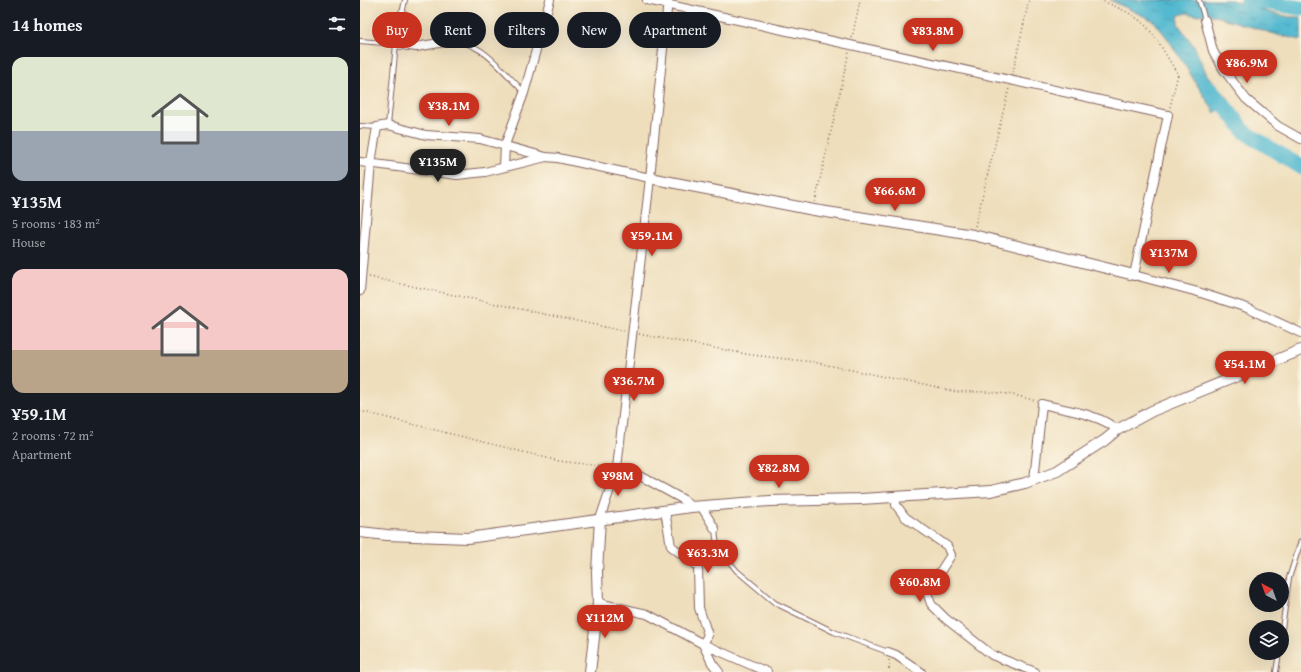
<!DOCTYPE html>
<meta charset="utf-8">
<style>
:root{--surface:#171b24;--page:#20242c;--text:#f1f3f6;--muted:#9ea1a6;--accent:#c8321e}
body{margin:0;font-family:"Gentium Book Plus",serif;background:var(--page);color:var(--text);height:100vh;display:flex;flex-direction:column;font-size:15px;white-space:nowrap}
*{box-sizing:border-box;margin:0}
p{font-size:13px;color:var(--muted)}
.icon{flex:none;width:22px;height:22px;fill:none;stroke:currentColor;stroke-width:2;stroke-linecap:round;stroke-linejoin:round}
.map{position:relative;flex:1;overflow:hidden}
.drawer{display:flex;flex-direction:column;background:var(--surface);width:360px}
.drawer>*{flex:none}
.banner{position:absolute;left:12px;top:12px;width:380px;height:36px;display:flex;gap:8px}
.needle{width:26px;rotate:319deg}
.tools{position:absolute;left:889px;top:572px;display:grid;gap:8px}
.tools a{display:grid;place-items:center;width:40px;height:40px;border-radius:50%;background:var(--surface);box-shadow:0 4px 16px #0002;font-size:20px}
.price{position:absolute;translate:-50% -34px;padding:0 9px;border-radius:14px;background:var(--accent);color:#fff;font-size:13px;line-height:26px;filter:drop-shadow(0 1px 2px #0008)}
.price::after{content:'';position:absolute;left:50%;top:24px;width:12px;height:9px;margin-left:-6px;background:inherit;clip-path:polygon(0 0,100% 0,50% 100%)}
.price.selected{background:#222;color:#fff}
ul{padding:0;list-style:none}
li{display:grid;align-content:center;gap:8px;height:212px;padding:0 12px}
li span{display:grid;place-items:center;height:124px;border-radius:12px;color:#555}
li>.icon{margin-inline-start:auto}
span .icon{width:72px;height:72px;fill:#fffc;stroke-width:1}
li b{font-size:17px}
h2{display:flex;justify-content:space-between;align-items:center;height:48px;padding:0 12px;font-size:17px}
.chip{padding:0 14px;border-radius:18px;background:var(--surface);box-shadow:0 4px 16px #0002;font-size:14px;line-height:36px}
.chip.selected{background:var(--accent);color:#fff}
main{display:flex;flex:1;min-height:0}
.map>svg:first-child{display:block}
.water{fill:url(#water-ripples);stroke:#4e6c7e}
.lines{fill:none;stroke-linecap:round;stroke-linejoin:round}
.river{stroke:#52b9d0;stroke-width:15}
.service-casing{stroke:#83625e;stroke-width:6}
.minor-casing{stroke:#83625e;stroke-width:10}
.tertiary-casing{stroke:#83625e;stroke-width:12}
.path{stroke:#83625e;stroke-width:1.5;stroke-dasharray:1 3;stroke-linecap:butt}
.service{stroke:#fff;stroke-width:4}
.minor{stroke:#fff;stroke-width:8}
.tertiary{stroke:#fff;stroke-width:10}
</style>
<main>
<section class="drawer">
<h2>14 homes<svg class="icon" aria-label="filters" viewBox="0 0 24 24"><path d="M4 7h16M4 17h16"/><circle cx="9" cy="7" r="2"/><circle cx="15" cy="17" r="2"/></svg></h2>
<ul>
<li><span style="background:linear-gradient(#dfe7d0 60%,#9aa5b1 0)"><svg class="icon" aria-label="home" viewBox="0 0 24 24"><path d="M3 11l9-7 9 7M6 9v11h12V9"/></svg></span><div><b>¥135M</b><p>5 rooms · 183 m²</p><p>House</p></div></li>
<li><span style="background:linear-gradient(#f6c9c9 65%,#b9a48a 0)"><svg class="icon" aria-label="home" viewBox="0 0 24 24"><path d="M3 11l9-7 9 7M6 9v11h12V9"/></svg></span><div><b>¥59.1M</b><p>2 rooms · 72 m²</p><p>Apartment</p></div></li>
</ul>
</section>
<div class="map">
<svg width="941" height="672" viewBox="0 0 941 672">
<defs>
<pattern id="water-ripples" width="26" height="14" patternUnits="userSpaceOnUse"><rect width="26" height="14" fill="#52b9d0"/><path d="M2 4q2-2 4 0t4 0M15 11q2-2 4 0t4 0" fill="none" stroke="#4696a9"/></pattern>
</defs>
<rect width="100%" height="100%" fill="#fcf5e5"/>
<filter id="ink" filterUnits="userSpaceOnUse"><feTurbulence type="fractalNoise" baseFrequency=".025" numOctaves="2"/><feDisplacementMap in="SourceGraphic" scale="8" xChannelSelector="R" yChannelSelector="G"/><feConvolveMatrix kernelMatrix="1 2 1 2 8 2 1 2 1" color-interpolation-filters="sRGB"/></filter>
<filter id="wash" filterUnits="userSpaceOnUse"><feTurbulence type="fractalNoise" baseFrequency=".012" numOctaves="4" result="noise"/><feDisplacementMap in="SourceGraphic" scale="16" xChannelSelector="R" yChannelSelector="G"/><feGaussianBlur stdDeviation="0.9" result="paint"/><feColorMatrix in="noise" values="0 0 0 0 0 0 0 0 0 0 0 0 0 0 0 0 0 1.4 0 .05"/><feComposite in="paint" operator="in"/></filter>
<g filter="url(#wash)">
<rect width="100%" height="100%" fill="#eedebc"/>
<!-- water -->
<path class="water" d="M750 0H871L911 13 930 17H941V40L918 35 849 14 835 15 827 13 819 15 818 19V24L834 46 847 75 870 100 855 113 808 39 794 21Z"/>
<g class="lines">
<!-- river -->
<path class="river" d="M888 0 941 8
M851 89 886 133 941 167"/>
</g>
</g>
<g filter="url(#ink)">
<g class="lines">
<defs>
<path id="service" d="M839 0 845 20
M42 14 45 0
M0 41 36 44 28 125
M85 42C117 36 140 68 160 88L164 93
M0 126 17 127
M355 529 357 547 377 571 415 603 474 632 528 652
M922 629 929 578 941 541
M916 672 919 653"/>
<path id="minor" d="M287 0 808 115 774 275 838 292 887 308 941 333
M42 14 36 44 56 47 85 42
M845 20 853 51 864 70 886 99 918 126 941 139
M0 162 97 175 125 172 186 157 198 158 290 178
M144 167 145 145 164 93 190 0
M0 291 11 163 17 127 28 125 66 135 120 139 186 157
M257 468 275 473 324 500 331 507
M674 480 682 404C704 410 741 414 757 430
M536 496V505L545 517 587 546 591 555 567 592 571 604 586 619 632 655 675 672
M341 506 355 529
M305 511 311 546 338 567 339 608 348 635 343 644
M240 519 257 468 290 178 308 0
M238 603 287 614 343 644 407 672
M343 644 352 663 359 672
M528 652 536 655 561 672"/>
<path id="tertiary" d="M290 178 454 210 613 235 774 275
M0 532 27 535 108 538 331 507 410 501 501 499 631 491 665 483 697 471 745 440 757 430 792 411 941 350
M230 672 238 603 237 572 240 519"/>
</defs>
<!-- service casing -->
<use href="#service" class="service-casing"/>
<!-- minor casing -->
<use href="#minor" class="minor-casing"/>
<!-- tertiary casing -->
<use href="#tertiary" class="tertiary-casing"/>
<!-- path -->
<path class="path" d="M740 0C755 6 772 13 784 24 798 38 807 58 818 74L810 107
M492 38 500 0
M653 72 669 0
M455 202 489 52
M615 226 649 88
M9 277 264 331
M279 334 392 355 453 362 597 392C623 391 650 392 675 401
M0 411 199 461 249 467
M529 660V672"/>
<!-- service -->
<use href="#service" class="service"/>
<!-- minor -->
<use href="#minor" class="minor"/>
<!-- tertiary -->
<use href="#tertiary" class="tertiary"/>
</g>
</g>
</svg>
<div class="tools">
<a><svg class="needle" viewBox="-14 -14 28 28"><path d="M0-13l5 13h-10z" fill="#e53935"/><path d="M0 13l5-13h-10z" fill="#9ea1a6"/></svg></a>
<a><svg class="icon" aria-label="layers" viewBox="0 0 24 24"><path d="M12 4l9 5-9 5-9-5zM3 14l9 5 9-5"/></svg></a>
</div>
<b class="price" style="left:573px;top:52px">¥83.8M</b>
<b class="price" style="left:887px;top:84px">¥86.9M</b>
<b class="price" style="left:89px;top:127px">¥38.1M</b>
<b class="price selected" style="left:78px;top:183px">¥135M</b>
<b class="price" style="left:535px;top:212px">¥66.6M</b>
<b class="price" style="left:292px;top:257px">¥59.1M</b>
<b class="price" style="left:809px;top:274px">¥137M</b>
<b class="price" style="left:885px;top:385px">¥54.1M</b>
<b class="price" style="left:274px;top:402px">¥36.7M</b>
<b class="price" style="left:419px;top:489px">¥82.8M</b>
<b class="price" style="left:258px;top:497px">¥98M</b>
<b class="price" style="left:348px;top:574px">¥63.3M</b>
<b class="price" style="left:560px;top:603px">¥60.8M</b>
<b class="price" style="left:245px;top:639px">¥112M</b>
<div class="banner">
<a class="chip selected">Buy</a>
<a class="chip">Rent</a>
<a class="chip">Filters</a>
<a class="chip">New</a>
<a class="chip">Apartment</a>
</div>
</div>
</main>
